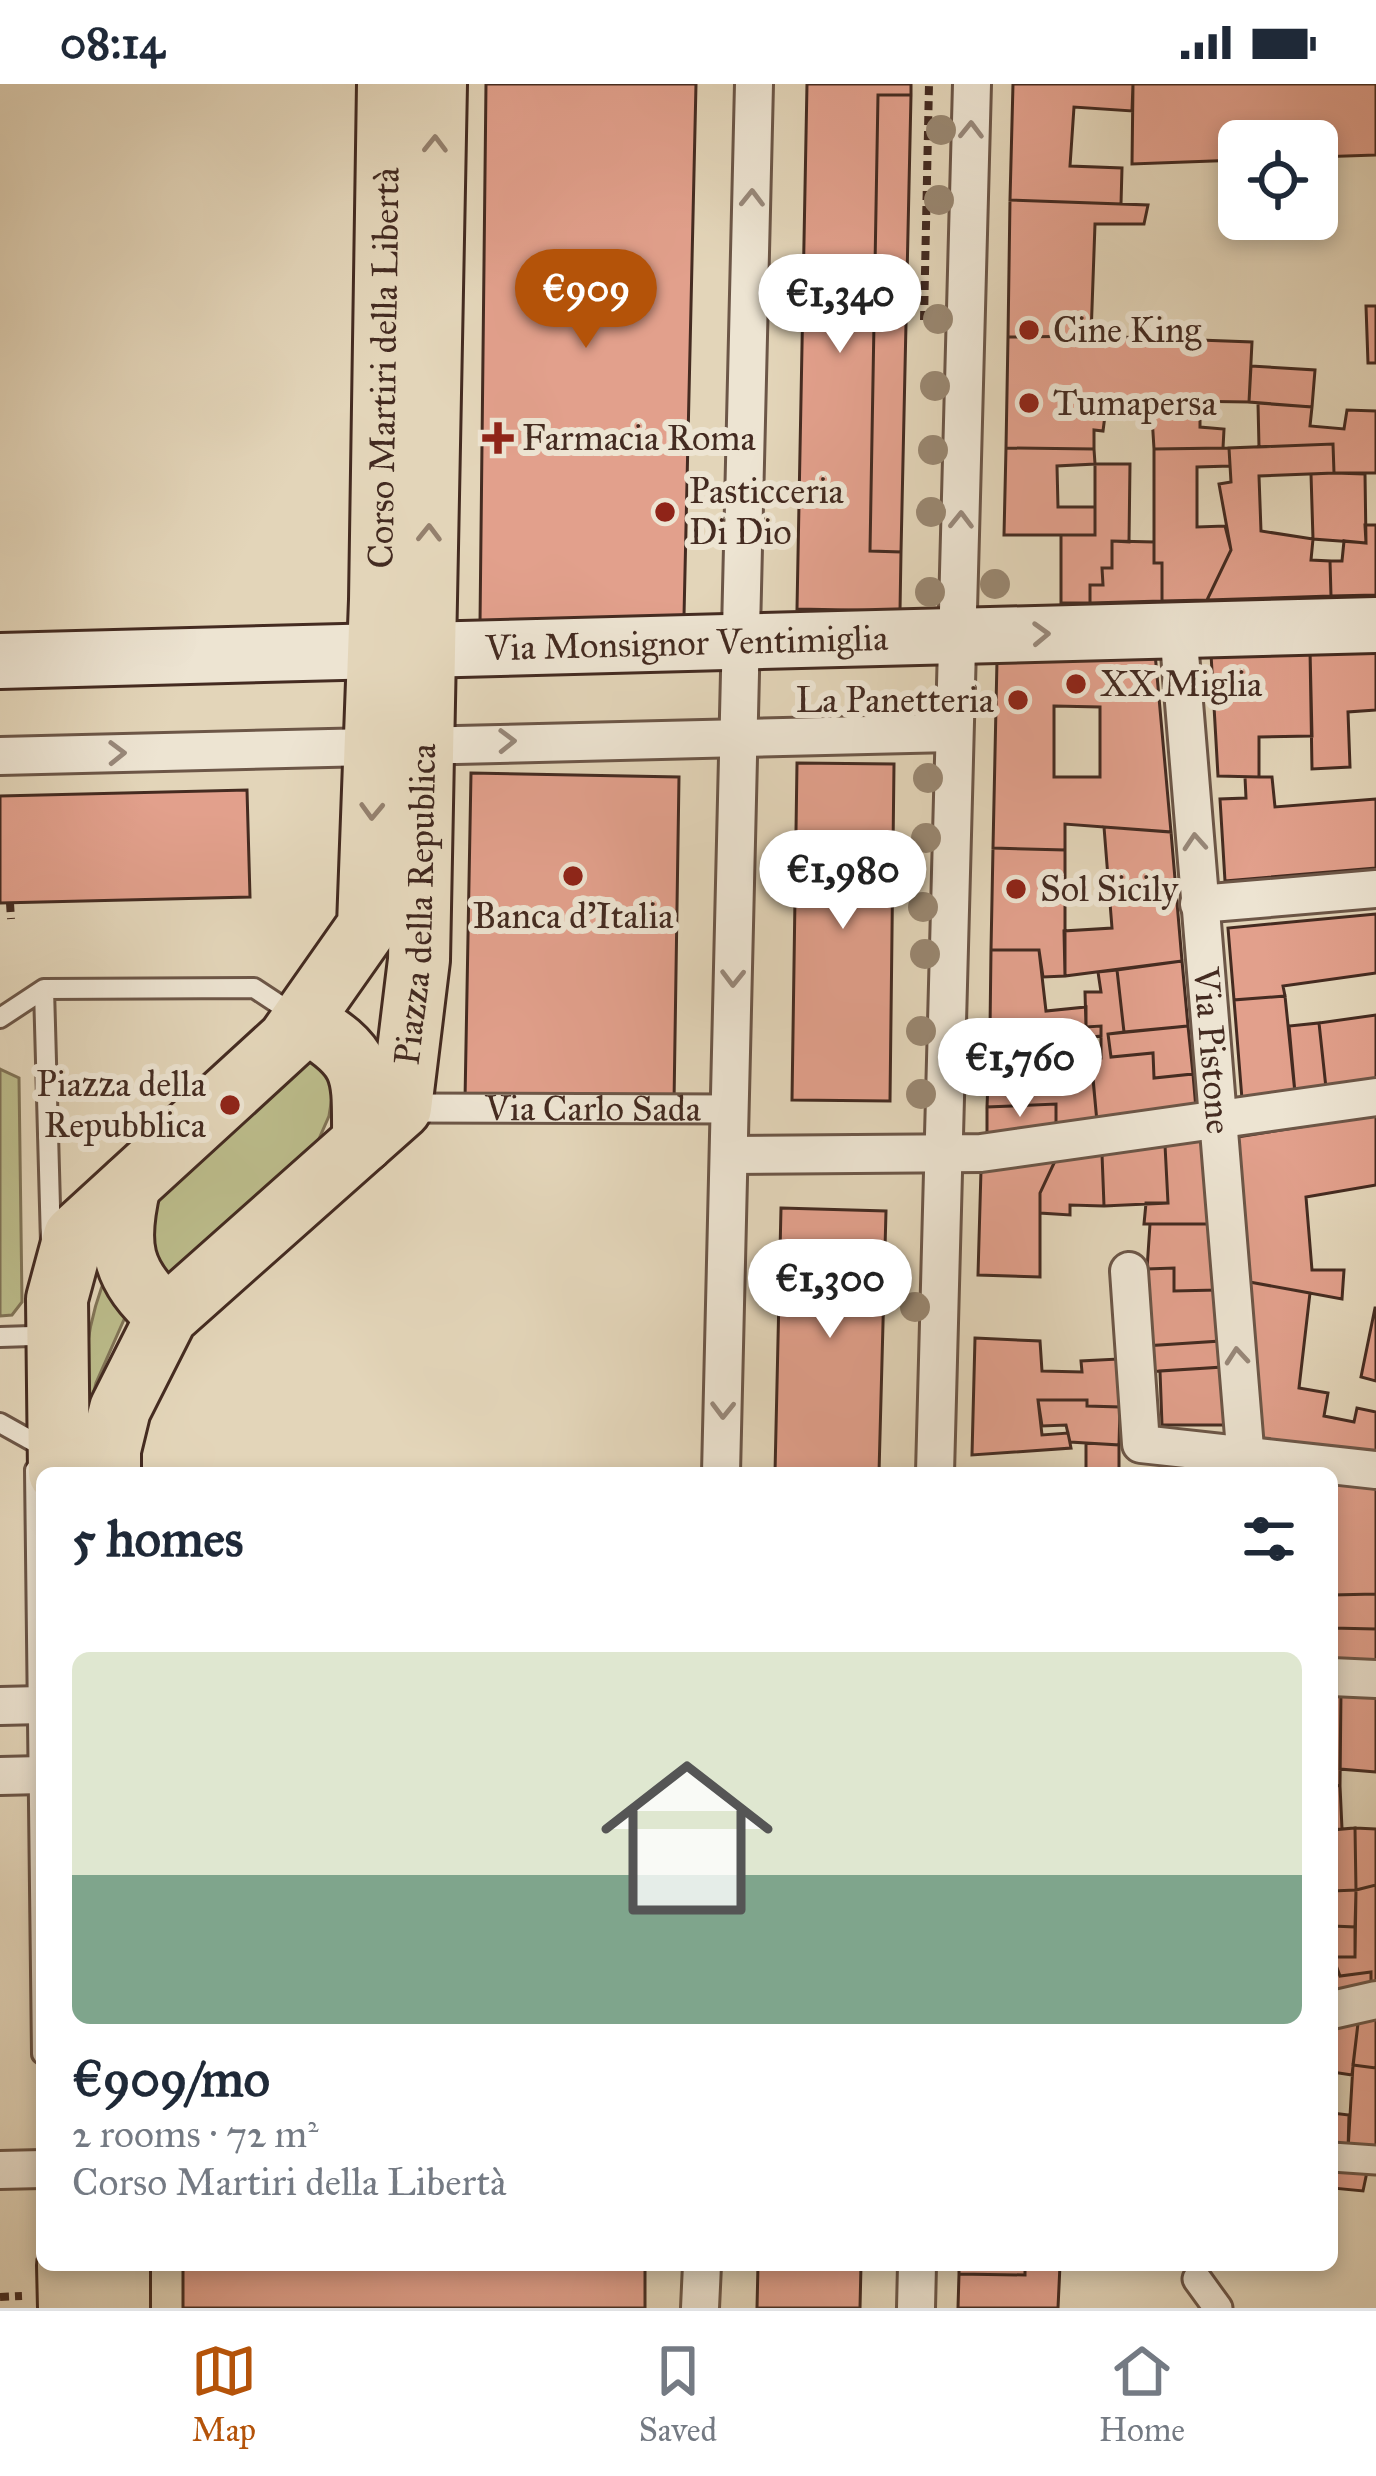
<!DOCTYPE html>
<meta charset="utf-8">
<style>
:root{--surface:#fff;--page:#f2f2f3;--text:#1f2937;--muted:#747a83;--line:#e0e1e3;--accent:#b45309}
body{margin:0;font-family:"IM FELL Great Primer",serif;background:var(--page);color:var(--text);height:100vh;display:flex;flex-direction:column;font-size:45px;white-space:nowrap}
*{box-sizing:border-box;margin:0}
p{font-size:39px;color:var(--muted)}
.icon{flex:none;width:66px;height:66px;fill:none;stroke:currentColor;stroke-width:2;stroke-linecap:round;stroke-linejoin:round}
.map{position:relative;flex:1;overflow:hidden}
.side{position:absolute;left:36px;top:1383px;width:1302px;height:804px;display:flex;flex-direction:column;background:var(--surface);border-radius:18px;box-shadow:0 6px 18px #0003}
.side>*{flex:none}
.tools{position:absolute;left:1218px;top:36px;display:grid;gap:24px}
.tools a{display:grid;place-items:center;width:120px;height:120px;border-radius:18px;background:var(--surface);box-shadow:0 6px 18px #0003;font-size:60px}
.price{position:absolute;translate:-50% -102px;padding:0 27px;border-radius:42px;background:#fff;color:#222;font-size:39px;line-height:78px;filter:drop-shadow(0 3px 6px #0008)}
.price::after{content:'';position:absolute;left:50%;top:72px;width:36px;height:27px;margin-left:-18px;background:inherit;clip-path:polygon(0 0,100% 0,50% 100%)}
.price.active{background:var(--accent);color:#fff}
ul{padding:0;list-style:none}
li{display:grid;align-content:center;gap:24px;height:636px;padding:0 36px}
li span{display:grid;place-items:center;height:372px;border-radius:18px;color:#555}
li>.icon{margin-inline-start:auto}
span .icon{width:216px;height:216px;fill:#fffc;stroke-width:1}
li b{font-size:51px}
h2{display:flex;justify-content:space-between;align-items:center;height:144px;padding:0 36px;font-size:51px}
.status{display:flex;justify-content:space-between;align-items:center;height:84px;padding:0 60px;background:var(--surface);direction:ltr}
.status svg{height:33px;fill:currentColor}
.dock{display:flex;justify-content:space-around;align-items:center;height:168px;border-top:3px solid var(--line);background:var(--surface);font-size:33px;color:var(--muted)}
.dock a{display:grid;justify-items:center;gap:6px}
.dock .active{color:var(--accent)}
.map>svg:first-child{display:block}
.green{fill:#bbbb8a;stroke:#807356;stroke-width:3}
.building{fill:#e2a08c;stroke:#442b21;stroke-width:3;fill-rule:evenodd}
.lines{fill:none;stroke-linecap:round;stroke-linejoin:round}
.service-casing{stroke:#6c5647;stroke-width:24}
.pedestrian-casing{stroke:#6c5647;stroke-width:33}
.minor-casing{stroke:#6c5647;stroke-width:42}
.secondary-casing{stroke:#442b21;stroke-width:60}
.primary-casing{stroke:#442b21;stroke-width:66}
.path{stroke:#442b21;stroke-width:8;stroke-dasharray:9 6;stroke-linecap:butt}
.service{stroke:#ede4d2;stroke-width:18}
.pedestrian{stroke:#ede4d2;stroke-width:27}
.minor{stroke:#ede4d2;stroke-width:36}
.secondary{stroke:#ede4d2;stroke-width:54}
.primary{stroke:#e3d5b9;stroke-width:60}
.tree{fill:#998771}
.oneway{stroke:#98887a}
.oneway2{stroke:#94806d}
.poi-dot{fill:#8f2418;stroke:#ede4d2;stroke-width:4.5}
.labels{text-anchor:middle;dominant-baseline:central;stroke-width:12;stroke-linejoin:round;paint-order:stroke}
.poi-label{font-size:36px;fill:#442b21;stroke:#ede4d2;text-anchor:start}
.street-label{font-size:36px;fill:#442b21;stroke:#ede4d2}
</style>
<div class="status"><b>08:14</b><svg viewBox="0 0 49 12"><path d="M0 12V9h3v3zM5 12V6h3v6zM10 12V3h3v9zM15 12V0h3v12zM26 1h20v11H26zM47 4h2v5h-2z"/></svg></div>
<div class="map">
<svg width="1376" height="2224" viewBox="0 0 1376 2224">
<rect width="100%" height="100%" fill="#e3d5b9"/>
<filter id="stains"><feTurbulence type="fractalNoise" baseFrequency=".00167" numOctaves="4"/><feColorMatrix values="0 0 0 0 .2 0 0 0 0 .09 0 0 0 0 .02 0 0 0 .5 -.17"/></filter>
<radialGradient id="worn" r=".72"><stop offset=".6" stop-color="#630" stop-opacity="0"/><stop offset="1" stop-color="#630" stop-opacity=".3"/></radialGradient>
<!-- green -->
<path class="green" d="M310 975 335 994 329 1032 318 1057 168 1190 160 1193 143 1126Z
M0 985 19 994 22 1218 12 1231 0 1232Z
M113 1178 130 1222 96 1299 82 1354C83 1293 84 1233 113 1178Z"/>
<!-- building -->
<path class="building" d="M486 0H696L684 532 480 540Z
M807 0H911V11H878L870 467 901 468 900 527 797 525Z
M1013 0H1133L1132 27 1074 23 1070 82 1122 84 1121 120 1010 116Z
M1133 0H1376V71L1317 73V57H1239V76L1132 80Z
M878 11H911L901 468 870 467Z
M1010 116 1148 121 1144 140H1095L1091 252 1008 253Z
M1366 222H1376V279H1368Z
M1091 252 1252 258 1249 318 1107 316 1103 347 1094 346V365L1006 364 1008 253Z
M1251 282 1315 286 1312 323 1249 318Z
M1151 316 1200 317V343L1224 345 1223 364 1154 365Z
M1258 319 1312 323 1310 342 1344 345 1347 326 1376 327V389H1334L1333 360 1259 363Z
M1333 360 1334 389 1259 392 1261 447 1313 455 1311 476 1330 477 1331 512 1207 516 1231 466 1219 400 1231 398 1229 364Z
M1006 364 1094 365 1095 380 1057 382 1058 423H1095V451H1004Z
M1229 364 1230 382 1197 383V443L1225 442 1231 466 1207 516 1162 517V479H1154V365Z
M1095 380H1130L1129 458 1112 457V484H1102L1103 501H1090V519H1061V451H1095Z
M1334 389 1365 390 1366 459 1313 455 1311 390Z
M1365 441H1376V511L1331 512 1330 477H1342L1344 457 1366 459Z
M1112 457 1154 458V479H1162V517L1090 519V501H1103L1102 484H1112Z
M1376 564V626L1348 628 1350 683 1312 685 1310 566Z
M1310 566 1312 652 1259 653V693L1218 692 1211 570Z
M1155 569 1171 748 1065 740V766L993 764 997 576ZM1054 622 1100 623V693H1054Z
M797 679 894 680 890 1017 792 1016Z
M471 689 679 693 674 1019 465 1016Z
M1245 693H1272L1275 723 1376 715V784L1225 797 1220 715 1246 714Z
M247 706 250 813 0 819V712Z
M1104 743 1171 748 1182 877 1065 892 1064 847 1112 844Z
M993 764 1065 766V892L1043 893 1039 866H991Z
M1376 830V889L1283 902 1285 912 1234 916 1228 844Z
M991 866H1039L1046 927 1086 923V943L1101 942V952L1056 957V948L990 945Z
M1182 877 1188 942 1124 948 1117 886Z
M1117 886 1124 948 1108 950 1111 973 1153 969 1154 994 1193 990 1196 1025 1097 1038 1091 974H1101V942L1086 943 1085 908H1101L1098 888Z
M1285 912 1295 1009 1242 1015 1234 916Z
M1376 931V998L1326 1004 1319 939Z
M1319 939 1326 1004 1295 1009 1289 942Z
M1188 942 1193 990 1154 994 1153 969 1111 973 1108 950Z
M990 945 1056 948 1057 998 1093 994 1097 1038 1056 1045V1020L987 1023Z
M1056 1020V1045L987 1054V1023Z
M1376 1031V1101L1306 1113 1312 1186H1344L1342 1215 1244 1197 1231 1054Z
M1205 1055 1211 1140H1144L1146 1119H1168L1165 1061Z
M1165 1061 1168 1119 1104 1122 1102 1070Z
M1102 1070 1104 1122 1070 1121V1131L1040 1129V1109L1055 1077Z
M1055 1077 1040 1109V1193L978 1191 981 1086Z
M781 1124 886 1127 879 1389H775Z
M1150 1140H1211L1217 1206 1174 1207V1184L1147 1185Z
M1174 1184V1207L1217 1206 1220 1257 1145 1262 1147 1185Z
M1244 1197 1310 1209 1299 1304 1328 1309 1324 1332 1354 1338 1357 1324 1376 1328V1370L1259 1355Z
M1375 1224H1376V1297L1361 1293Z
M975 1254 1040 1257 1042 1287 1082 1288 1081 1277 1118 1275 1120 1323 1087 1322V1316H1038L1042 1351 1068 1349 1071 1364 972 1371Z
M1220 1257 1222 1283 1147 1288 1145 1262Z
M1222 1283 1227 1341H1162L1160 1287Z
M1038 1316H1087V1322L1120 1323 1119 1361 1070 1358 1066 1341 1042 1342Z
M1086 1359 1119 1361V1388L1086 1386Z
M1332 1398 1376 1400V1510L1332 1511Z
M1376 1510V1545L1332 1544V1511Z
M1332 1544 1376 1545V1580L1332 1578Z
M1332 1606H1341L1340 1702 1332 1701Z
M1341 1606 1376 1607V1688L1340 1685Z
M1332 1701 1340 1702 1342 1745 1332 1746Z
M1355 1744 1356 1806 1332 1807V1746Z
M1355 1744 1376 1745V1801L1356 1806Z
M1376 1801V1903L1371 1905V1888L1340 1892 1333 1873H1355L1356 1806Z
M1356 1806 1355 1843 1332 1842V1807Z
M1332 1842 1355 1843V1873H1332Z
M1332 1873 1340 1892 1371 1888V1905L1332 1915Z
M1359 1931 1376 1933V1984L1353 1981Z
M1359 1931 1352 1991 1332 1988V1938Z
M1353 1981 1376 1984V2068L1348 2066Z
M1332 2029 1349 2031 1348 2066 1332 2065Z
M1332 2080 1368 2083 1363 2107 1332 2104Z
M183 2181H645V2224H183Z
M758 2181H861L860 2224H757Z
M959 2181H1025V2191L959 2190Z
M1025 2181H1060L1058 2224H958L959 2190 1025 2191Z"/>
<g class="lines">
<defs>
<path id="service" d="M44 905 51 1158
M0 934 44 905 254 904 295 931
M0 1253 32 1252
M0 1339 34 1358
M35 1386 42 1970"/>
<g id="pedestrian">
<path id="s1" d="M401 1024 730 1025"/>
<path d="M1332 2073 1376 2076"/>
<path d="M1197 2195 1218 2224"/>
</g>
<g id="minor">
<path id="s2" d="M1178 545 1247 1389"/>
<path d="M0 672 952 649"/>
<path d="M1199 820 1376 805"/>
<path d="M729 1071 981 1069 1376 1013"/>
<path d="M1129 1187 1141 1360 1376 1386"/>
<path d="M721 1389 754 0"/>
<path d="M935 1389 972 0"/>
<path d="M1332 1593 1376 1595"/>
<path d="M0 1622 42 1621"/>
<path d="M0 1692 42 1691"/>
<path d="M1332 1926 1376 1916"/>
<path d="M0 2086 42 2085"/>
<path d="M700 2224 702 2181"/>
<path d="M916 2224 917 2181"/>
</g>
<g id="secondary">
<path id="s3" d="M0 577 1376 541"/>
</g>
<g id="primary">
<path d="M304 937C367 974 363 988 363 1058"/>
<path d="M130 1101C116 1161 120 1191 167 1232"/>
<path id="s4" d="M59 1389 57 1215 74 1152 288 956 368 842 380 516 388 0"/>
<path id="s5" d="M110 1389V1366L120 1325 167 1232 401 1024 419 876 436 0"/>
<path d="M68 2181 69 2224"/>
<path d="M119 2181V2224"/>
</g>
</defs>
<!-- service casing -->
<use href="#service" class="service-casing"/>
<!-- pedestrian casing -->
<use href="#pedestrian" class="pedestrian-casing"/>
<!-- minor casing -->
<use href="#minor" class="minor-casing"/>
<!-- secondary casing -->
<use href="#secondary" class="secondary-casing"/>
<!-- primary casing -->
<use href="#primary" class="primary-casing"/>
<!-- path -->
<path class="path" d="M924 236 929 0
M10 819 11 835
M0 2213 22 2212"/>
<!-- service -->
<use href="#service" class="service"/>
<!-- pedestrian -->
<use href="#pedestrian" class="pedestrian"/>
<!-- minor -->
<use href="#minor" class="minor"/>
<!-- secondary -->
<use href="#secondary" class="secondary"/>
<!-- primary -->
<use href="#primary" class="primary"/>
</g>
<!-- trees -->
<g class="tree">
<circle cx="941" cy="46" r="15"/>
<circle cx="939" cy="116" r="15"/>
<circle cx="938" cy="235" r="15"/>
<circle cx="935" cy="302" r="15"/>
<circle cx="933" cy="366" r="15"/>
<circle cx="931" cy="428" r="15"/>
<circle cx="995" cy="500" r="15"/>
<circle cx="930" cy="508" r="15"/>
<circle cx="928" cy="694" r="15"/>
<circle cx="926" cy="754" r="15"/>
<circle cx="923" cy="823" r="15"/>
<circle cx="925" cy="870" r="15"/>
<circle cx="921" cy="947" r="15"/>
<circle cx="921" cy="1010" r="15"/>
<circle cx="915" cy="1223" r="15"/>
</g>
<!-- one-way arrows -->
<defs><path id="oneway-chevron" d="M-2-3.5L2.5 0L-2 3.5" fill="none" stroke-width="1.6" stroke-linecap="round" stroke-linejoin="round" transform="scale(3)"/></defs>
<g class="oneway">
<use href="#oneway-chevron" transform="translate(971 46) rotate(-89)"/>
<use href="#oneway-chevron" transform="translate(752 114) rotate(-89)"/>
<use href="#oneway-chevron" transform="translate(961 436) rotate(-89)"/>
<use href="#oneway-chevron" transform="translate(1041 550) rotate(-2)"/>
<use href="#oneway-chevron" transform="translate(507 657) rotate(-1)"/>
<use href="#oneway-chevron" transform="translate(117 669) rotate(-1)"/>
<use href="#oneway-chevron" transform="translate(1195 758) rotate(-94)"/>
<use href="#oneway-chevron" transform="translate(733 894) rotate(91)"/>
<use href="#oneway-chevron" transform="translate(1237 1272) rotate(-95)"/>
<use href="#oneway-chevron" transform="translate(723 1326) rotate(91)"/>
</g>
<g class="oneway2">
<use href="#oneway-chevron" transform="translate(435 60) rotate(-89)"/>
<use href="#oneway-chevron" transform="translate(429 449) rotate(-89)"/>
<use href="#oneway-chevron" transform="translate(372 727) rotate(92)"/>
</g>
<!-- markers -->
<g class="poi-dot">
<circle cx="1029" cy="246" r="12"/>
<circle cx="1029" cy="319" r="12"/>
<path d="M492 336h12v12h12v12h-12v12h-12v-12h-12v-12h12z"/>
<circle cx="665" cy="428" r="12"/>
<circle cx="1076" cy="600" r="12"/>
<circle cx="1018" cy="616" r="12"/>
<circle cx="573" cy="792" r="12"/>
<circle cx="1016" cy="805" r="12"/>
<circle cx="230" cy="1021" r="12"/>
</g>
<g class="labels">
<!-- poi labels -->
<g class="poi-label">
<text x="1053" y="246">Cine King</text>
<text x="1053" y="319">Tumapersa</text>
<text x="522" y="354">Farmacia Roma</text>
<text x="689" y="407">Pasticceria<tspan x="689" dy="41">Di Dio</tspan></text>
<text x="1100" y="600">XX Miglia</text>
<text x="994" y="616" text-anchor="end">La Panetteria</text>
<text x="1040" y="805">Sol Sicily</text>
<text x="573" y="832" text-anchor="middle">Banca d'Italia</text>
<text x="206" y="1000" text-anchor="end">Piazza della<tspan x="206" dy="41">Repubblica</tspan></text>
</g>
<!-- street labels -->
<g class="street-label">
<text stroke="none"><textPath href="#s4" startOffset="1227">Corso Martiri della Libertà</textPath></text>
<text stroke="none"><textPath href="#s3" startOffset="687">Via Monsignor Ventimiglia</textPath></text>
<text stroke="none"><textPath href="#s5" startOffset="687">Piazza della Republica</textPath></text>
<text stroke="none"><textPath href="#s2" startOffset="423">Via Pistone</textPath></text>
<text stroke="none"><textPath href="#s1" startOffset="192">Via Carlo Sada</textPath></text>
</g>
</g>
<rect width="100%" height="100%" filter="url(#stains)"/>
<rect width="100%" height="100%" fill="url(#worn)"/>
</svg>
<div class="tools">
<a><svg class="icon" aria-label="locate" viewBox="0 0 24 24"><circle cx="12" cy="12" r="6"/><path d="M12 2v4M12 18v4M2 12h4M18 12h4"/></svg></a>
</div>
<b class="price active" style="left:586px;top:267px">€909</b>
<b class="price" style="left:840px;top:272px">€1,340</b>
<b class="price" style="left:843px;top:848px">€1,980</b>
<b class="price" style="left:1020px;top:1036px">€1,760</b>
<b class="price" style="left:830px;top:1257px">€1,300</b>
<section class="side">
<h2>5 homes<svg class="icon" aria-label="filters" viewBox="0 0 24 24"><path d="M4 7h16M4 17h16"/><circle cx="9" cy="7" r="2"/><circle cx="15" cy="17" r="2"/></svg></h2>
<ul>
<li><span style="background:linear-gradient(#dfe7d0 60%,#7fa58c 0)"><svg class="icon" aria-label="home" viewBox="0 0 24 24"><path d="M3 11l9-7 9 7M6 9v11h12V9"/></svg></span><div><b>€909/mo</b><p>2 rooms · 72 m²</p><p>Corso Martiri della Libertà</p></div></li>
</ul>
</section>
</div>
<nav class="dock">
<a class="active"><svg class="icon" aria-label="map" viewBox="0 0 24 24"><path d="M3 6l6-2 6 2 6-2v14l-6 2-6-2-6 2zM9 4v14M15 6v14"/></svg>Map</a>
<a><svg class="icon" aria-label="saved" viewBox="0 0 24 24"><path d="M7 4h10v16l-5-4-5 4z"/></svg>Saved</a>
<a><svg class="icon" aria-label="home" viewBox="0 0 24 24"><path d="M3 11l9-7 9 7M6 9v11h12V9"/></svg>Home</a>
</nav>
